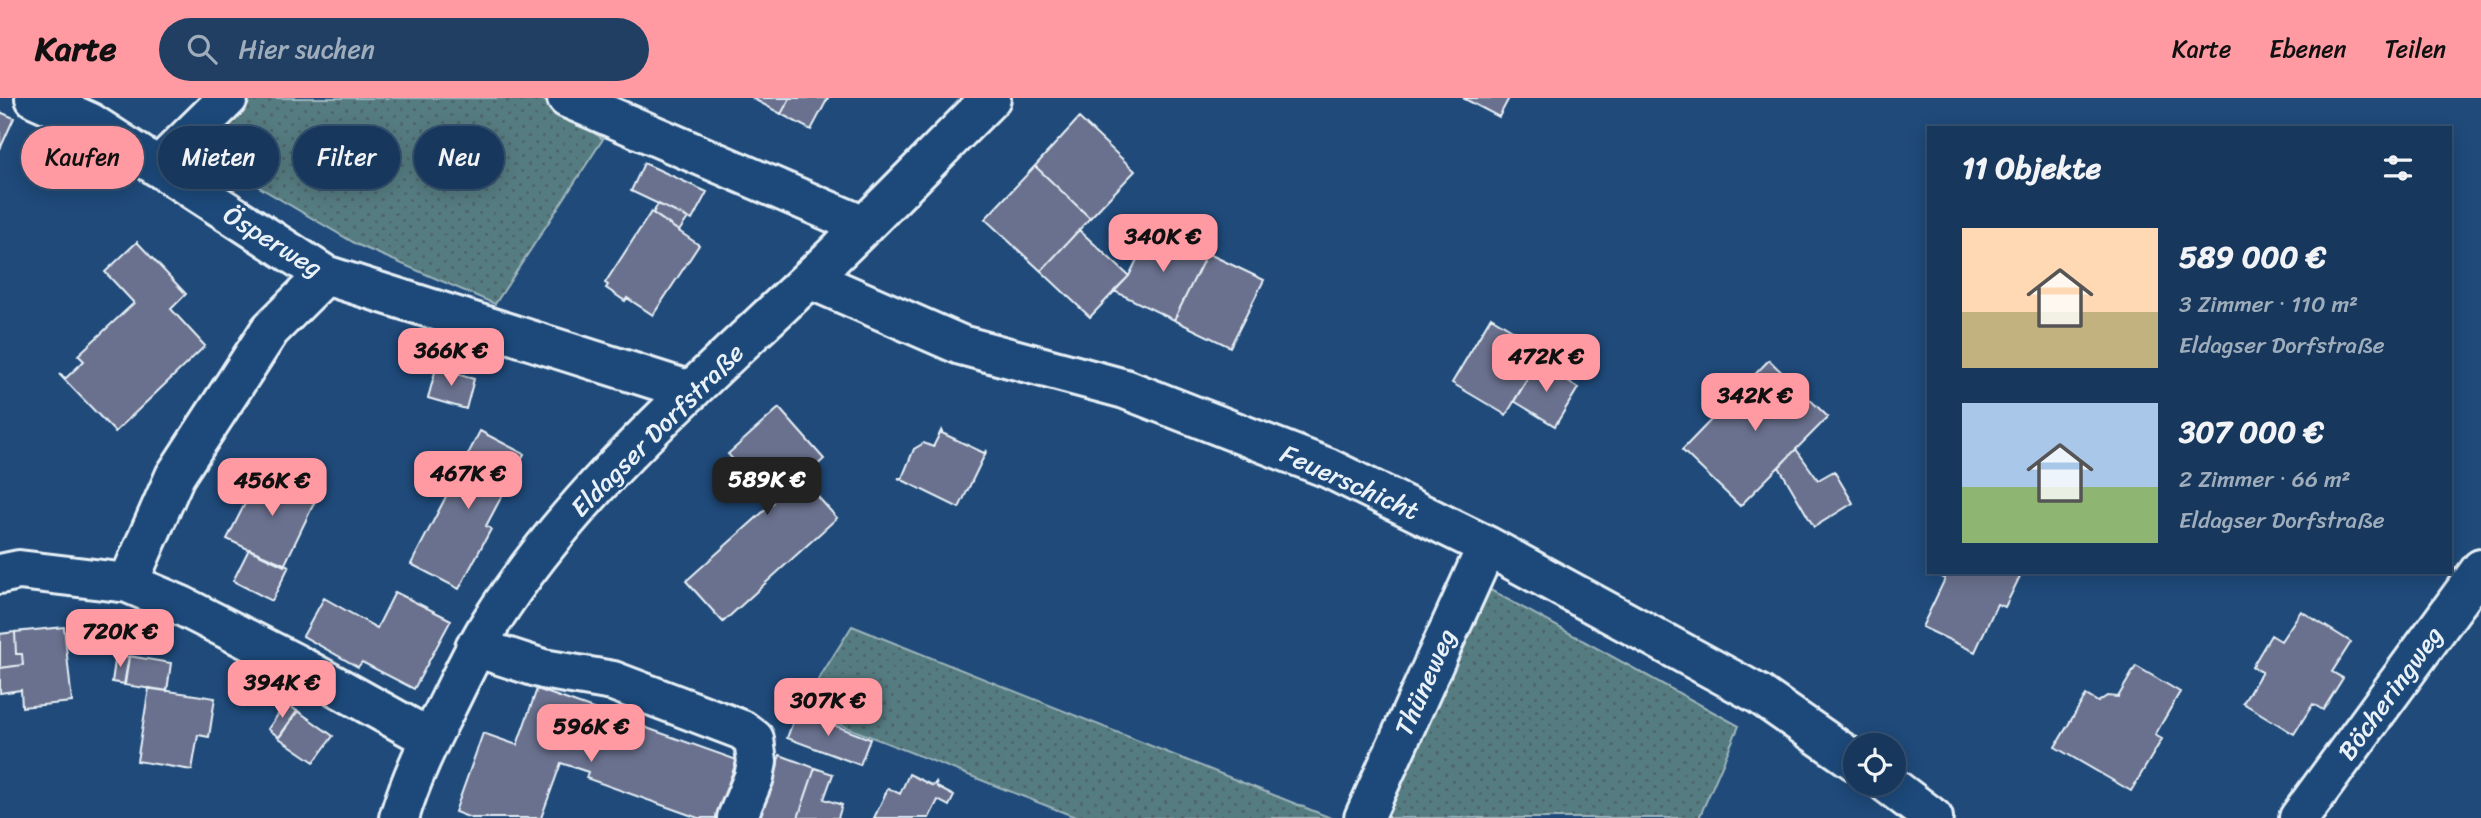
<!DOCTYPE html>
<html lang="de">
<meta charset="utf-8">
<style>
:root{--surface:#17385c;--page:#203f62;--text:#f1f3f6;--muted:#9eacbb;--line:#365272;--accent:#ff9aa2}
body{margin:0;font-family:Sriracha,sans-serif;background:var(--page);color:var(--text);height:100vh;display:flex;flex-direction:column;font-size:26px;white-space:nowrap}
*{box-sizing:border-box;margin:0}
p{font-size:23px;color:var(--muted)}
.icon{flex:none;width:38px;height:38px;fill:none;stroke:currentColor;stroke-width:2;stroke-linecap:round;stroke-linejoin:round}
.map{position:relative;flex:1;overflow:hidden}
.details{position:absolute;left:1927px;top:28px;width:525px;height:448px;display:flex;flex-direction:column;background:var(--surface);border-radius:0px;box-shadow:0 4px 18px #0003,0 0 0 2px var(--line)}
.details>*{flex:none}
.top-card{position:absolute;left:21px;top:28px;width:665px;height:63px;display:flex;gap:14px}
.controls{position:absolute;left:1843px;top:635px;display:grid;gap:14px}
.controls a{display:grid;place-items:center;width:63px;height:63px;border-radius:50%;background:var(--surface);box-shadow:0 4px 18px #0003,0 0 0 2px var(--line);font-size:35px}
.price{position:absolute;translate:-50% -60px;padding:0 16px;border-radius:14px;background:var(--accent);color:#111;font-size:23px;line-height:46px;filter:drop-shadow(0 2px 4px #0008)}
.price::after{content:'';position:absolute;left:50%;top:42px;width:21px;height:16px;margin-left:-10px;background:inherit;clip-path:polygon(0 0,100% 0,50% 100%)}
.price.current{background:#222;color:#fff}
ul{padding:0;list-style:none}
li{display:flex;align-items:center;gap:21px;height:175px;padding:0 35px}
li span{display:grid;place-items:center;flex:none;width:196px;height:140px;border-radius:0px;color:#555}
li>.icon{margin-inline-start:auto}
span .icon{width:84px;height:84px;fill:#fffc;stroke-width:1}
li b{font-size:30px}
h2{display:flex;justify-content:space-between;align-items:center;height:84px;padding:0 35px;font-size:30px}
.tag{padding:0 24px;border-radius:32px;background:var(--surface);box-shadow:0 4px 18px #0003,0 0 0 2px var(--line);font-size:24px;line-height:63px}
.tag.current{background:var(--accent);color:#111}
header{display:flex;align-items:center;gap:42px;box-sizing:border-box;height:98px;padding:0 35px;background:var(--accent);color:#111}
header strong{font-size:33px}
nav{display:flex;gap:38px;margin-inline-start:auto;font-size:24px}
.search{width:490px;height:63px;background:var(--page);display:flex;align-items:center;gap:18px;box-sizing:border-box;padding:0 24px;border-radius:38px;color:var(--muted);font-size:26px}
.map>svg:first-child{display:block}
.grass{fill:url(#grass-dots);stroke:#9eb6bc;stroke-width:2}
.building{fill:#6a718e;stroke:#e8f1f8;stroke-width:2}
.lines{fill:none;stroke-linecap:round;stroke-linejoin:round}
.minor-casing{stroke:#e8f1f8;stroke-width:44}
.minor{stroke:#1f4a7a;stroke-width:38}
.labels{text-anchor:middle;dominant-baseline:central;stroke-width:5;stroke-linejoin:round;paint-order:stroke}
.street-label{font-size:26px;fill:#e8f1f8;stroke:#1f4a7a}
</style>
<header>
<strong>Karte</strong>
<div class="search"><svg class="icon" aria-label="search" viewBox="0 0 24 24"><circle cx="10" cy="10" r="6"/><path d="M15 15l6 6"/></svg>Hier suchen</div>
<nav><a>Karte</a><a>Ebenen</a><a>Teilen</a></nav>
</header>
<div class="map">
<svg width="2481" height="720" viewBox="0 0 2481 720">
<defs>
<pattern id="grass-dots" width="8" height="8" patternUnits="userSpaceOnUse" patternTransform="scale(1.75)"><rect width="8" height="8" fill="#557b81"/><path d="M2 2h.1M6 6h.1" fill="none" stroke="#4e6468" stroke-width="1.8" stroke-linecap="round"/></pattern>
</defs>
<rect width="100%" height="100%" fill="#1f4a7a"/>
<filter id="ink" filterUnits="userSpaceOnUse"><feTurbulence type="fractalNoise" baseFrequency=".0143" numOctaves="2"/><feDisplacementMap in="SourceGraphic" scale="14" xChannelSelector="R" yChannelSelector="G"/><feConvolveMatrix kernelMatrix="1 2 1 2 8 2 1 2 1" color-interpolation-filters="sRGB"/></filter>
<g filter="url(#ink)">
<!-- grass -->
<path class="grass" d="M248 0H540L603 41 495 206 358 147 196 52Z
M1485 489 1739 628 1699 720H1377Z
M852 528 1331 720H1078L800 611Z"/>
<!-- building -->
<path class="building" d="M752 0H790L781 16Z
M790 0H828L811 32 781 16Z
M1463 0H1509L1499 19Z
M0 14 14 20 0 51Z
M1079 20 1135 73 1090 120 1035 68Z
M644 65 707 94 692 122 631 93Z
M1035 68 1090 120 1041 173 985 121Z
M658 106 688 120 679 133 653 115Z
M651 114 699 147 653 217 627 200 625 203 606 190 608 187 605 185Z
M1153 129 1207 155 1174 222 1114 193 1129 178Z
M1079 132 1129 178 1090 219 1041 173Z
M137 144 186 196 171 211 205 248 115 334 59 276 66 280 84 263 78 257 134 205 105 174Z
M1207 155 1264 182 1230 249 1174 222Z
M1491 219 1545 252 1506 317 1452 285Z
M1769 262 1828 319 1740 408 1682 352Z
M1537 265 1578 290 1555 328 1514 303Z
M436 270 474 281 466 311 428 300Z
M779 310 824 361 802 381 837 420 723 524 686 483 773 405 728 356Z
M942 331V335L984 355 987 352 959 410 898 380H902L914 351 924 345 933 349Z
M480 333 524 356 486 428 491 431 459 491 411 466Z
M1796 351 1818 382 1834 373 1853 405 1814 429 1779 369Z
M274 373 286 380 289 388 316 401 284 468 227 441 261 374 265 376Z
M249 451 289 468 272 503 233 483Z
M1931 474H2022L2005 509 1997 506 1975 554 1922 529 1945 481Z
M395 494 451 522 414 591 362 564 358 569 303 538 324 500 377 530Z
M2301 513 2351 544 2332 574 2343 580 2323 612 2313 606 2294 636 2243 605 2262 574 2252 569 2271 537 2281 543Z
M64 529 72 604 22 609 21 592 0 595V570L23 567 22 556H16L15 534Z
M15 534 16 556H22L23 567 0 570V536Z
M116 556 129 559 125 586 112 584Z
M129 558 171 565 167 593 124 587Z
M2136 568 2180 594 2155 637 2162 641 2131 693 2055 649 2086 597 2098 604 2107 598 2118 599Z
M149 590 215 600 209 639 198 637 192 672 137 663Z
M537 591 737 662 716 720H698L586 680 588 674 561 665 541 720H471L455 714 483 635 517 647Z
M286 605 297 613 279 639 268 631Z
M298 613 333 638 314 664 279 640Z
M797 613 870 641 860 667 787 640Z
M780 657 815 670 798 720H758Z
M815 670 833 676 824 701 842 707 838 720H798Z
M909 676 933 688 936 684 937 689 954 698 949 708 938 702 929 720H874L888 690 900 696Z"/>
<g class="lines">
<defs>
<path id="minor" d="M35 0 89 24 325 177 691 293
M567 0 864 128
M158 69 228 0
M810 181 961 247 1125 291 1328 370 1487 448 1760 597 1855 663
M0 476 19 472 128 485 182 508 298 567 429 640
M128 485 175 378 270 232 325 177
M475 549 543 571 613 583 742 632 754 641 757 664 754 679 737 720
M1888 686 1933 720
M399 720C411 680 428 645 447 608 461 580 474 551 491 524 574 393 696 289 807 183 870 124 930 61 991 0
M1364 720 1487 448
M2299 720 2481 471"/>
</defs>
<!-- minor casing -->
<use href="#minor" class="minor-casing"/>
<!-- minor -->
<use href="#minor" class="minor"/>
</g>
</g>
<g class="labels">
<!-- street labels -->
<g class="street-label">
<text transform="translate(273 143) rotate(32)">Ösperweg</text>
<text transform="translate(657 332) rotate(-45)">Eldagser Dorfstraße</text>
<text transform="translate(1350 384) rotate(24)">Feuerschicht</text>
<text transform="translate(1425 584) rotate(-66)">Thüneweg</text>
<text transform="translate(2390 595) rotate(-54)">Böcheringweg</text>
</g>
</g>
</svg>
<div class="controls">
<a><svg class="icon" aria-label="locate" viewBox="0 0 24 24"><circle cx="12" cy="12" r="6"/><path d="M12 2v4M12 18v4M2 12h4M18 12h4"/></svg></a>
</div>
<b class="price" style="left:1163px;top:176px">340K €</b>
<b class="price" style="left:451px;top:290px">366K €</b>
<b class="price" style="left:1546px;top:296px">472K €</b>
<b class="price" style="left:1755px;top:335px">342K €</b>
<b class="price" style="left:468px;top:413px">467K €</b>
<b class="price current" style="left:767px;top:419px">589K €</b>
<b class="price" style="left:272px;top:420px">456K €</b>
<b class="price" style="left:120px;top:571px">720K €</b>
<b class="price" style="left:282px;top:622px">394K €</b>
<b class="price" style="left:828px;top:640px">307K €</b>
<b class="price" style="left:591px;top:666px">596K €</b>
<div class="top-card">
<a class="tag current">Kaufen</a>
<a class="tag">Mieten</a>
<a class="tag">Filter</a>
<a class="tag">Neu</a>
</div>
<section class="details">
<h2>11 Objekte<svg class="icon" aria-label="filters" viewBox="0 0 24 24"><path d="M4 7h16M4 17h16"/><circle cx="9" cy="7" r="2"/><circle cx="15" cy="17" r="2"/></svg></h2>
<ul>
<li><span style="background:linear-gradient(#ffd9b3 60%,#c2b280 0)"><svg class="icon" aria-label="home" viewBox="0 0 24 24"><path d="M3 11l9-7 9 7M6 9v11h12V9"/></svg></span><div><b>589 000 €</b><p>3 Zimmer · 110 m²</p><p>Eldagser Dorfstraße</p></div></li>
<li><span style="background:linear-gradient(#a9c7e8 60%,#8fb573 0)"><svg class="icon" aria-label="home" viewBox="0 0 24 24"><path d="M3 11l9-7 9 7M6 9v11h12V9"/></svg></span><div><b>307 000 €</b><p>2 Zimmer · 66 m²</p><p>Eldagser Dorfstraße</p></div></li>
</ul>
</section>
</div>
